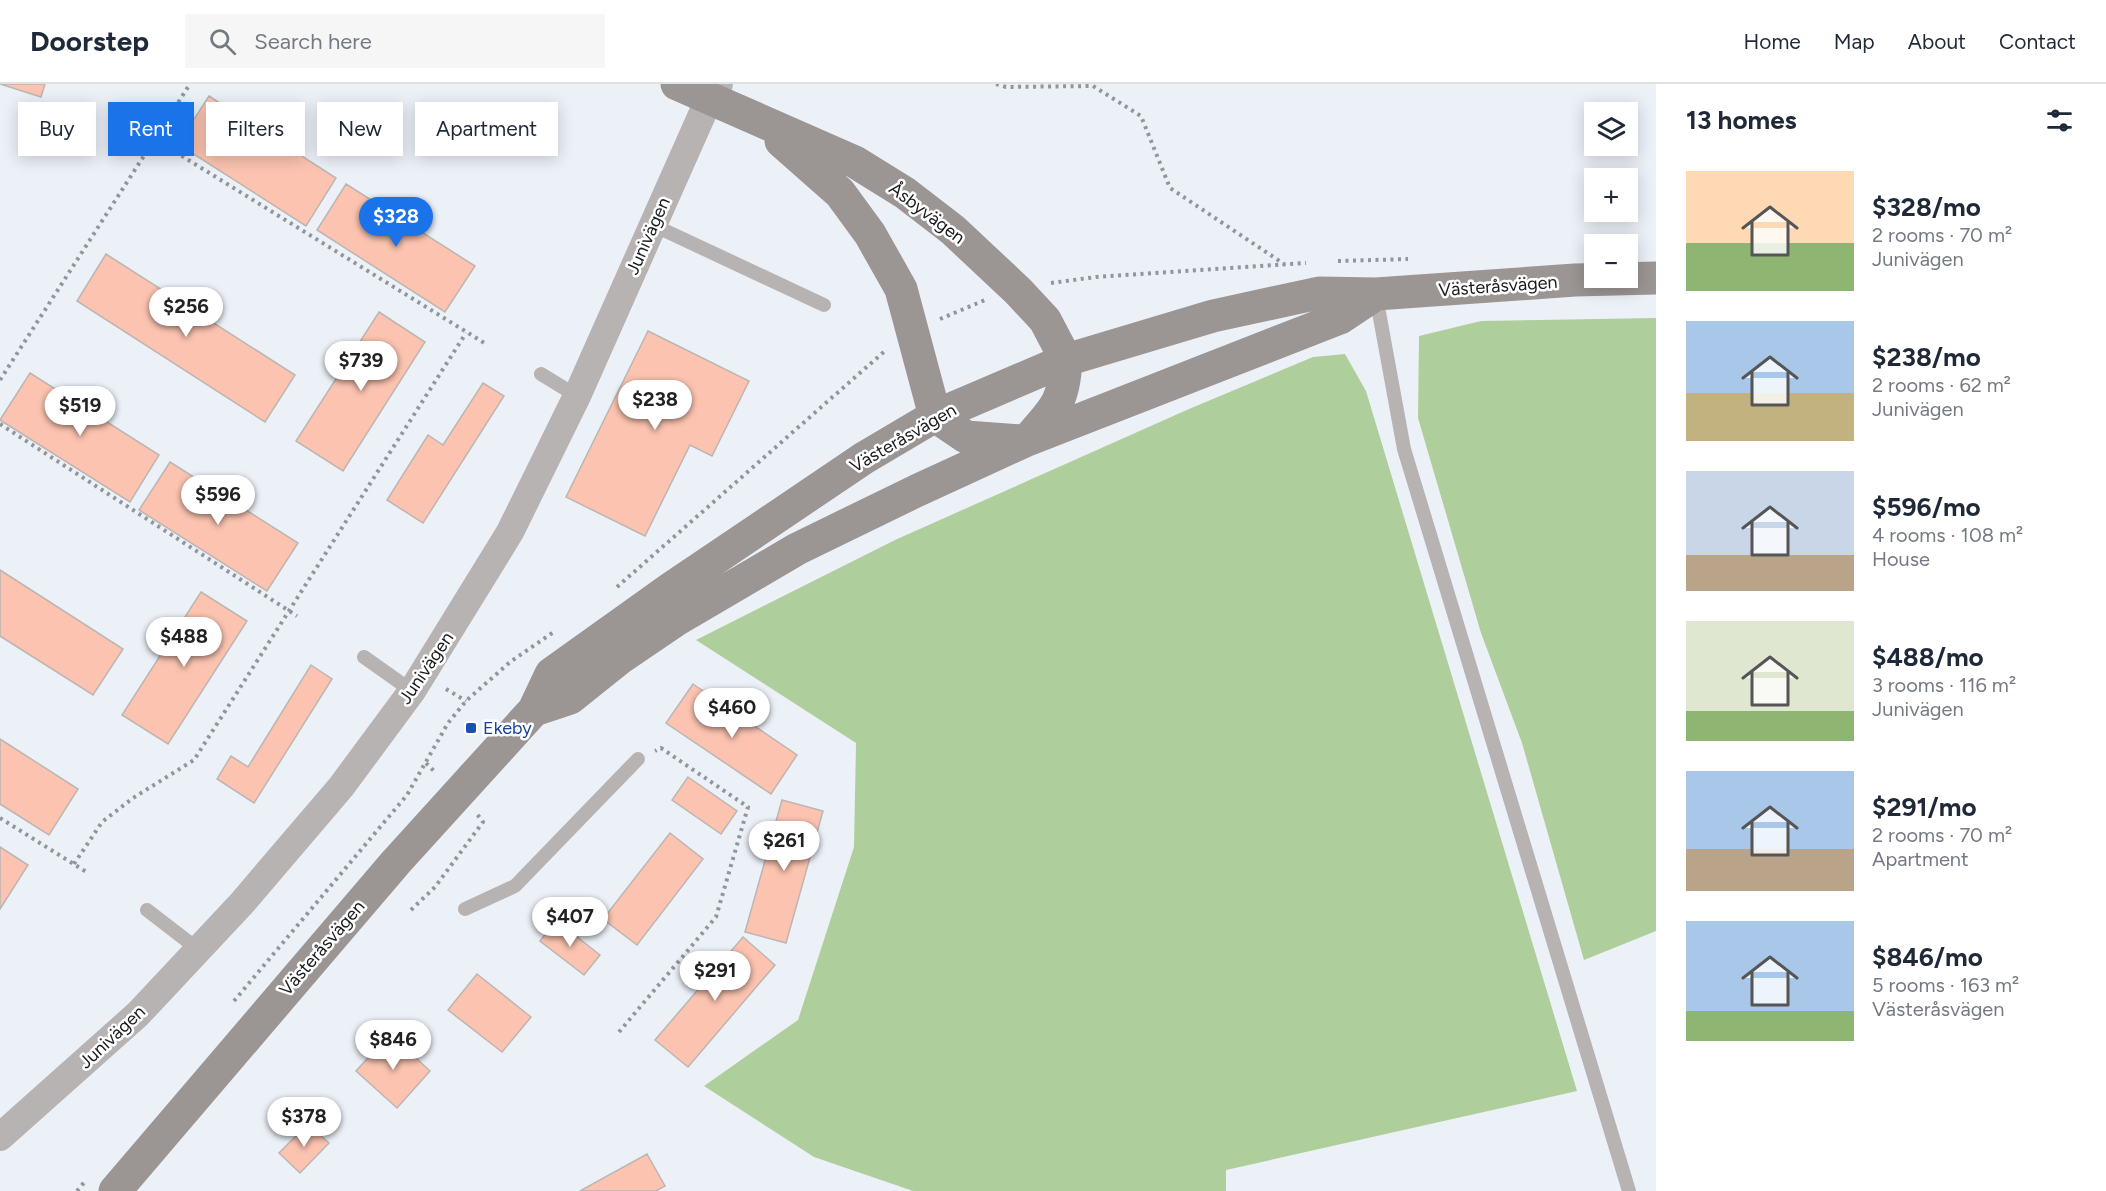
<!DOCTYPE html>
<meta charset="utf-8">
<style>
:root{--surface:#fff;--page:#f6f6f7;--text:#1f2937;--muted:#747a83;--line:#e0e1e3;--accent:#1a73e8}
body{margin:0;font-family:Figtree,sans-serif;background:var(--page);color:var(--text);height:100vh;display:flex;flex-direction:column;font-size:22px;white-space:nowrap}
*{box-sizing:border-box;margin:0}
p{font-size:20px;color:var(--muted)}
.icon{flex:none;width:33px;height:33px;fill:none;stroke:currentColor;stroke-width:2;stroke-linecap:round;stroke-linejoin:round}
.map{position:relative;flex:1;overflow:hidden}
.panel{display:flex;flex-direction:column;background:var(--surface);width:450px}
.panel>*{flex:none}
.hud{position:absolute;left:18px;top:18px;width:570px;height:54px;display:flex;gap:12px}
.tools{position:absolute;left:1584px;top:18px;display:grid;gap:12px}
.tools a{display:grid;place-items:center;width:54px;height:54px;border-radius:0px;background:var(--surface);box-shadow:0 3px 15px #0003;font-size:30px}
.price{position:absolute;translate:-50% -51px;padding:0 14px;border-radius:21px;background:#fff;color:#222;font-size:20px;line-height:39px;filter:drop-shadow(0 2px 3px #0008)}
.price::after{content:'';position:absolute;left:50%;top:36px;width:18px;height:14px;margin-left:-9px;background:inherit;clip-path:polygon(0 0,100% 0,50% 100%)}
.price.on{background:var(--accent);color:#fff}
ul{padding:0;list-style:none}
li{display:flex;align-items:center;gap:18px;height:150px;padding:0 30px}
li span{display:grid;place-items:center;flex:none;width:168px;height:120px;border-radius:0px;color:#555}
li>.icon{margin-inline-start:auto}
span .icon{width:72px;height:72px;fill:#fffc;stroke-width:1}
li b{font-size:26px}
h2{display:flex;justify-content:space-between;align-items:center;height:72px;padding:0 30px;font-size:26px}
.chip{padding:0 21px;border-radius:0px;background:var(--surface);box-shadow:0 3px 15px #0003;font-size:21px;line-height:54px}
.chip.on{background:var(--accent);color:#fff}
header{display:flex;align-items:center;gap:36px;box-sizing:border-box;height:84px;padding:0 30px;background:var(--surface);border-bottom:2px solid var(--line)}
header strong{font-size:28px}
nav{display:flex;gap:33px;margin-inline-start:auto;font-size:21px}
.search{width:420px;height:54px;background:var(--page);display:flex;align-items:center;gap:15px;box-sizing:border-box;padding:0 21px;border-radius:0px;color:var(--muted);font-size:22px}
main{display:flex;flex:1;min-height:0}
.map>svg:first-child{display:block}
.green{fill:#aecf9b}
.building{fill:#fbc3b0;stroke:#bdb5b2;stroke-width:1.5}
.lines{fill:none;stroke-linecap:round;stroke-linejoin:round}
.path{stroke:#92959a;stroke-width:4;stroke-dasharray:3 4.5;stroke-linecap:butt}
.lane{stroke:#b7b3b2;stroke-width:14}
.street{stroke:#b7b3b2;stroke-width:28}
.secondary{stroke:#9b9594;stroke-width:33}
.transit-dot{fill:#1a4fb4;stroke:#fff;stroke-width:2}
.labels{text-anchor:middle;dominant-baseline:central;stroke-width:5;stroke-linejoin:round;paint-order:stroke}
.street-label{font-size:18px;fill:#191a1d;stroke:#fff}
.transit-label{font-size:18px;fill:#164399;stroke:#fff;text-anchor:start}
</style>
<header>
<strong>Doorstep</strong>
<div class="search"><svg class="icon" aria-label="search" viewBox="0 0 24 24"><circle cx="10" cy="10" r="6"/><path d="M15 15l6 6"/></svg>Search here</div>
<nav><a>Home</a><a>Map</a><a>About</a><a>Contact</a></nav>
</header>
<main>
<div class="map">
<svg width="1656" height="1107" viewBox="0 0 1656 1107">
<rect width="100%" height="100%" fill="#ecf1f8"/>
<!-- green -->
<path class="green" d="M1656 234V847L1584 876 1522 659 1481 549 1418 334 1419 252 1481 237Z
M1345 270 1366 307 1577 1007 1226 1086V1107H913L814 1073 704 1002 798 936 854 763 856 659 696 556 895 456 1189 325 1313 273Z"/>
<!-- building -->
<path class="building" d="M0 0H45L41 13Z
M209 12 336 94 306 142 178 60Z
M346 100 475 182 445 228 317 146Z
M106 170 295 291 265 338 77 217Z
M379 228 425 258 343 387 296 357Z
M648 247 749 297 712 372 690 361 645 452 566 413Z
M30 289 159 371 130 418 0 336Z
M483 299 504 312 423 439 387 416 428 351 443 361Z
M170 378 298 459 267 507 139 426Z
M0 486 123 565 93 611 0 552Z
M201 508 247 537 168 660 122 631Z
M311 581 332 595 254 719 217 695 231 672 248 683Z
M693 600 797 671 771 710 666 639Z
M0 655 78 705 49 751 0 720Z
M688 693 737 727 721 750 672 716Z
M782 716 823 727 786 859 745 848Z
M670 749 703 775 637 861 603 835Z
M0 763 28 781 0 825Z
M556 836 600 871 584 891 540 857Z
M743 853 775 881 688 983 655 956Z
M477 890 531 933 502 968 448 926Z
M390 950 430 987 397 1024 356 987Z
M308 1040 329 1059 300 1089 279 1069Z
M647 1070 665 1102 656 1107H580Z"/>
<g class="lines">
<!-- path -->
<path class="path" d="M996 0 1006 3 1093 2 1141 32 1170 104 1284 180
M156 56 486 260
M1338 177 1408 175
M1051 199 1096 193 1306 179
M940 235 985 216
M0 296 190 0
M0 340 297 532
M617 503 886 266
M446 605 466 617
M426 679 436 689
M0 734 88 789
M74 780 102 738 133 714 194 676 466 249
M411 826 435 803 483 738 477 730
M234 917 407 711 448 639 466 617 510 578 555 547
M619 948 716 833 748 723 661 664 655 667
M77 1107 86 1096"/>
<!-- lane -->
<path class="lane" d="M653 141 824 221
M1376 212 1404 365 1629 1107
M541 290 577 312
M364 573 412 607
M465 825 515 802 638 675
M147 826 199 866"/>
<!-- street -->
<path class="street" d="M0 1053 138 930 242 819 341 703 412 607 510 448 577 312 709 15 719 0"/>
<!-- secondary -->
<path class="secondary" d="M677 0 855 78 905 109 953 146 1018 207 1045 236 1066 276
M781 57 840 109 870 150 901 205 935 332
M935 332 966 353 1022 357
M1029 354C1056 324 1064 317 1066 276
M534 626 570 614 620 574 676 536 797 465 916 407 1025 357 1340 234 1376 210
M115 1107 396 778 534 626 551 590 670 505 864 374 935 332 1066 276 1213 232 1319 209 1376 210 1575 196 1656 194"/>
</g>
<!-- markers -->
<rect class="transit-dot" x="465" y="638" width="12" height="12" rx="3"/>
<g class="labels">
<!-- street labels -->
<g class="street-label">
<text transform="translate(927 129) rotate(37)">Åsbyvägen</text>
<text transform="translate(648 152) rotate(-66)">Junivägen</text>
<text transform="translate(1498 202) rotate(-4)">Västeråsvägen</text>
<text transform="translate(903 354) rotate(-30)">Västeråsvägen</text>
<text transform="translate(426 584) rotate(-56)">Junivägen</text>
<text transform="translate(322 864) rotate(-49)">Västeråsvägen</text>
<text transform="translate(112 953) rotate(-43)">Junivägen</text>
</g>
<!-- transit labels -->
<g class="transit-label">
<text x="483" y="644">Ekeby</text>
</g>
</g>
</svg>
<div class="tools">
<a><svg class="icon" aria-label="layers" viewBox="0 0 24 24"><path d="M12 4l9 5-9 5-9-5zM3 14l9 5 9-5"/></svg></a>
<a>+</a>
<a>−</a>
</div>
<b class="price on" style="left:396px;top:164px">$328</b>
<b class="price" style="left:186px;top:254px">$256</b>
<b class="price" style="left:361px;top:308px">$739</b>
<b class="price" style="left:655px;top:347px">$238</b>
<b class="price" style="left:80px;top:353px">$519</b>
<b class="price" style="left:218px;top:442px">$596</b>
<b class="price" style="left:184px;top:584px">$488</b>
<b class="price" style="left:732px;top:655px">$460</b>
<b class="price" style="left:784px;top:788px">$261</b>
<b class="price" style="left:570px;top:864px">$407</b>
<b class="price" style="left:715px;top:918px">$291</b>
<b class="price" style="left:393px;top:987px">$846</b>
<b class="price" style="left:304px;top:1064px">$378</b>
<div class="hud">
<a class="chip">Buy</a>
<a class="chip on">Rent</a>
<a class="chip">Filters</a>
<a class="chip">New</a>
<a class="chip">Apartment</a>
</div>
</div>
<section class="panel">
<h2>13 homes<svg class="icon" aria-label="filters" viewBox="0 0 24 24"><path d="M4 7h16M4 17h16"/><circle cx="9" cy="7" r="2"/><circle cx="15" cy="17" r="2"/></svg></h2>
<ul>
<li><span style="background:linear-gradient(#ffd9b3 60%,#8fb573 0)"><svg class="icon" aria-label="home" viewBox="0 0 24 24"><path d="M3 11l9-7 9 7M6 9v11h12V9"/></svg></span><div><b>$328/mo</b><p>2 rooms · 70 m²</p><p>Junivägen</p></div></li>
<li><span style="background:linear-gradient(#a9c7e8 60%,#c2b280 0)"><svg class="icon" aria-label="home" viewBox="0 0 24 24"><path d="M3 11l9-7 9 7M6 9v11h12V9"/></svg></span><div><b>$238/mo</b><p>2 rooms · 62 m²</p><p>Junivägen</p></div></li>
<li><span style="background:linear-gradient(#c9d6e8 70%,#b9a48a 0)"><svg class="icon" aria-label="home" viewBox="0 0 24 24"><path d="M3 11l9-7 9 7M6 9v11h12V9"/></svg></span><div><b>$596/mo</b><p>4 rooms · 108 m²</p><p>House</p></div></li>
<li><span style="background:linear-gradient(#dfe7d0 75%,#8fb573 0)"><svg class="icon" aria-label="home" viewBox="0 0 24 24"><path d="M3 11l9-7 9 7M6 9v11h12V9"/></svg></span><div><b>$488/mo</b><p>3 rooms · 116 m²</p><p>Junivägen</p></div></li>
<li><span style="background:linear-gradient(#a9c7e8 65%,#b9a48a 0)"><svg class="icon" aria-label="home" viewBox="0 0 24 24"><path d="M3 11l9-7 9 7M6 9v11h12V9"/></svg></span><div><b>$291/mo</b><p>2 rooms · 70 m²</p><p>Apartment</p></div></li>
<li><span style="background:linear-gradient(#a9c7e8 75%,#8fb573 0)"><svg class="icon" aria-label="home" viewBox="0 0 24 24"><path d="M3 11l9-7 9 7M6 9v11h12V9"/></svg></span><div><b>$846/mo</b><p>5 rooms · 163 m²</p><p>Västeråsvägen</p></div></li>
</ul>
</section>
</main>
